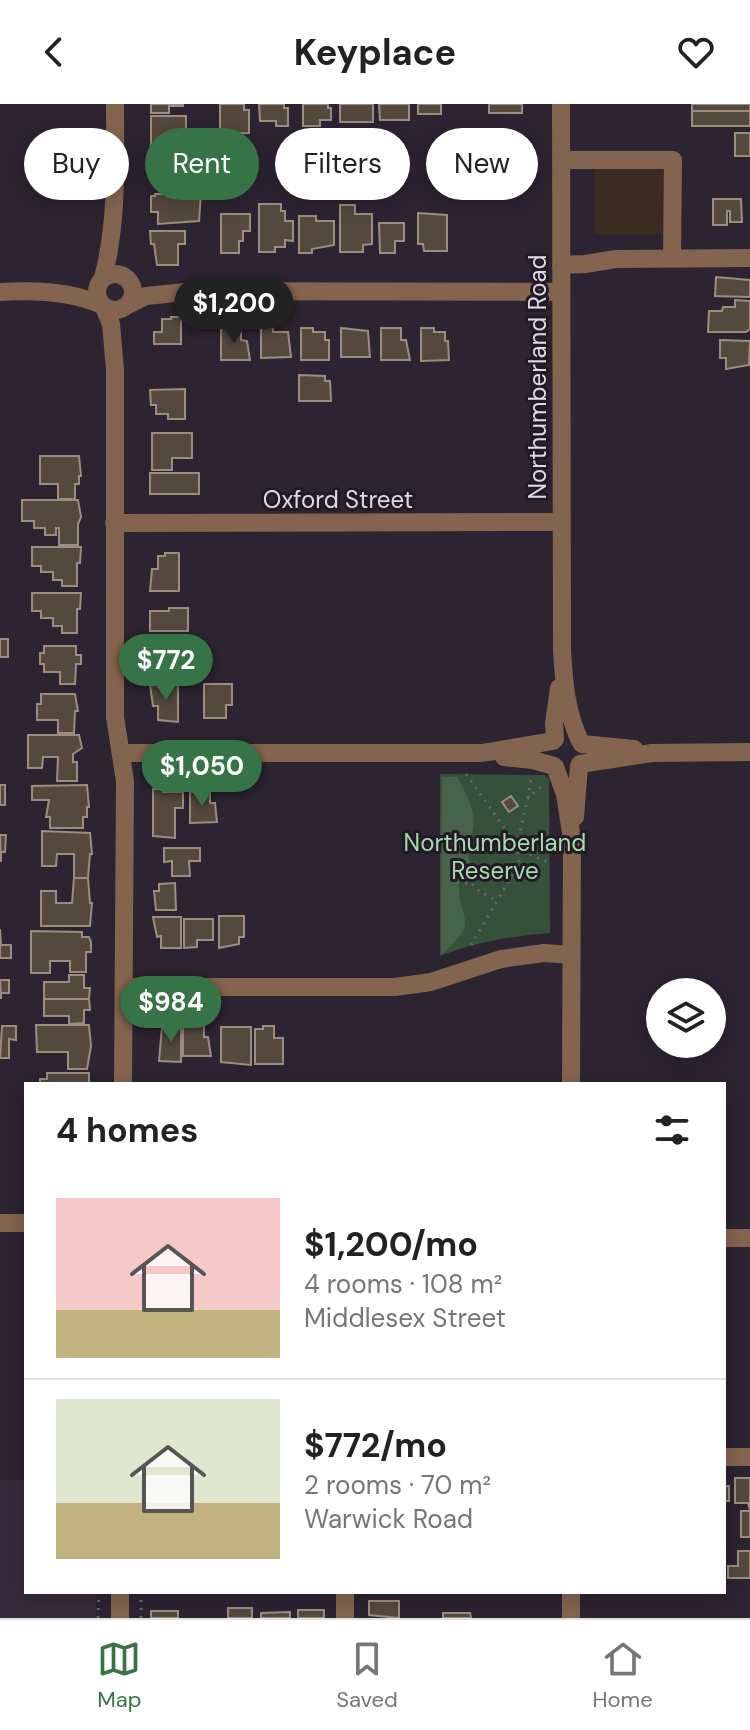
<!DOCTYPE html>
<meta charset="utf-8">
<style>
:root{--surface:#fff;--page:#f6f6f6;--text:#222;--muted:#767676;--line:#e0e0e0;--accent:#367347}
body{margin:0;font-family:"DM Sans",sans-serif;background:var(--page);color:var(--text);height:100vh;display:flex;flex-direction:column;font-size:30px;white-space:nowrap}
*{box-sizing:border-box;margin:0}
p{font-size:26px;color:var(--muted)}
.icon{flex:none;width:44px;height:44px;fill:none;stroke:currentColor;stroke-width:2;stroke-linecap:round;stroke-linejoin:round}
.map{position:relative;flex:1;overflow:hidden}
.details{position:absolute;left:24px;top:978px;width:702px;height:512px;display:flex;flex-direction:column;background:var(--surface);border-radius:0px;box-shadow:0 4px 20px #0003}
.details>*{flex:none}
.guide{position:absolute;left:24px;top:24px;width:702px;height:72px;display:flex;gap:16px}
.fabs{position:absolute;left:646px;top:874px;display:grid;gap:16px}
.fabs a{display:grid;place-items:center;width:80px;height:80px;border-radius:50%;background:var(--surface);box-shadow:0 4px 20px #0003;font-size:40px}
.price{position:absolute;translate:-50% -68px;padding:0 18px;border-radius:28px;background:var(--accent);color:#fff;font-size:26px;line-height:52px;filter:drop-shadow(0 2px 4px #0008)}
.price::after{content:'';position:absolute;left:50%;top:48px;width:24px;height:18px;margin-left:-12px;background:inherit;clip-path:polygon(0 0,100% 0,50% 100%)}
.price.selected{background:#222;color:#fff}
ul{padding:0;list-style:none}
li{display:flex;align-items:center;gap:24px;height:200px;padding:0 32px}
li+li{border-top:2px solid var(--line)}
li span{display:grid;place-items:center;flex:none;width:224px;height:160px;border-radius:0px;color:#555}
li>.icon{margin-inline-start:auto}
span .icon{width:96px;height:96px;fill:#fffc;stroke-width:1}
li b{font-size:34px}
h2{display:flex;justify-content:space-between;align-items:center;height:96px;padding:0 32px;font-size:34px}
.tag{padding:0 28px;border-radius:36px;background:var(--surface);box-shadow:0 4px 20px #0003;font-size:28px;line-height:72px}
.tag.selected{background:var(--accent);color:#fff}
header{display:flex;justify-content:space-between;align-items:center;height:104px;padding:0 32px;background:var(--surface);font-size:36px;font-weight:700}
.tab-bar{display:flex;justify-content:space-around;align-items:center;height:112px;border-top:2px solid var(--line);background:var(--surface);font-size:22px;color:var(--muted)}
.tab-bar a{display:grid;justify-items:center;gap:4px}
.tab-bar .selected{color:var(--accent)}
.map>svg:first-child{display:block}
.commercial{fill:#3b2b21}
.built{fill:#362a3c}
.green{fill:#35513a}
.forest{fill:#46644b}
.building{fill:#55483d;stroke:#9c8d81;stroke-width:2}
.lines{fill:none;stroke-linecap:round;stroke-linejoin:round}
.path{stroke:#6a636f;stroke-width:3;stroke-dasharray:2 6;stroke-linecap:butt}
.minor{stroke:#83644f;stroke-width:18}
.labels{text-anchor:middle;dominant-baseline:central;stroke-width:6;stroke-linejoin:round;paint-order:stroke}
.street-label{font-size:24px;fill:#e0dbe3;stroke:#221b27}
.park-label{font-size:24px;fill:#a6dbae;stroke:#221b27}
</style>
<header><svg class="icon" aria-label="back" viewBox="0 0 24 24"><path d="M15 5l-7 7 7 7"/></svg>Keyplace<svg class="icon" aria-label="heart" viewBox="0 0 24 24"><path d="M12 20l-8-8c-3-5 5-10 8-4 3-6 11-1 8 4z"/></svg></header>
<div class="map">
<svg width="750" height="1514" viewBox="0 0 750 1514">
<rect width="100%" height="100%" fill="#2c2431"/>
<!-- commercial -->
<path class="commercial" d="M594 53H664L673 130H594Z"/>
<!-- built -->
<path class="built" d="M0 1376H26V1488H96V1514H0Z"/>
<!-- green -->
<path class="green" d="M440 670 545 671 549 675 550 829C512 832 477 838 440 852Z"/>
<!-- forest -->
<path class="forest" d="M442 673H457C470 696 482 719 466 742L472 767 459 776C456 817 484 815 441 851Z"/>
<!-- building -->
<path class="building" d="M151 0H183V2H169V9H151Z
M220 0H244V6H249V29L220 30Z
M259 0H284V4H288V22H276V17H260Z
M303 0H328V4H331V16H320V22H303Z
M340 0H373V18H340Z
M379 0H409V16H380Z
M418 0H441V10H418Z
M489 0H522V9H489Z
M692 0H750V7H692Z
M692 7H750V22H692Z
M151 12H186V41H151Z
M735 29H750V52H735Z
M197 51V76H187V83H175V79H167L166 73H154V64L150 65V52Z
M201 89 199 117 158 120V108H151V92H155V90Z
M713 95H741L742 118H730V107H727V121H713Z
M259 100H281V107H285V117H293V137L285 136V143H275V148H259Z
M340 101H355V110H372V140L363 141V148H340Z
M418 109 447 111V147H424L423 140H418Z
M221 110H250V127H243V137H239V149H221Z
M299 112H316V117H334V141L312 145V149H299Z
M379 119H404V137H395V149H380Z
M150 127H185V140H178V161H157L154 140H151Z
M716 173 750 176V193L715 192Z
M735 196 750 197V225L746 228H708L709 207H722L723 203H735Z
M171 213H181V240H154V228H162V215H171Z
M221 224H241V236L247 237 250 256H221Z
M261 224H273V228H288L291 253 261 254Z
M301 224H313V228H325V236H329V256H301Z
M341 224 368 227 370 253H341Z
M381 224H401V236H406L410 256H381Z
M421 224H434V228H445V237H448L449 256 421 257Z
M720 236 750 237 749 261 726 265V254H720Z
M299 271 325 272V277H330L331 297H299Z
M185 285V315H168V310H156V301H151L150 286Z
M152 329H192V354H172V366H152Z
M40 352H79L81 372H79V380H75V395H58V380H40Z
M150 369H199V390H150Z
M22 396H78L81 413 78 420V441H59V424H56V431H45V424H34V417H22Z
M32 443H81L80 459H77V482H62V476H53V468H41V462H32Z
M165 449H179V487H150L152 465H158V452H165Z
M32 489H81L80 505H77V529H62V522H53V514H41V507H32Z
M169 504H188V527H150V507H169Z
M0 535H8V553H0Z
M150 535H193L194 554H182V564L157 561V548H150Z
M44 542H76V551H81V560H76L75 580H60V568H44V560H40V549H44Z
M204 580H232V601H226V614H204Z
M150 581H178V618L158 616V602H153Z
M41 590H75L78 607H75L74 629H58V616H37V600H41Z
M28 631H79L82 644 73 650V658H77V677H57L58 653H43L42 664H28Z
M0 681H5V701H0Z
M87 681 89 703H87V713H83V724H50V713H46L49 696H32V682Z
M153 685H163V688H183V704H175V734L153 732Z
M190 688H210V699H215L217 718 190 719Z
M511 692 518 702 509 708 502 698Z
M42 727 90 729 92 750H90L88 774H74V750H57L56 762H42Z
M0 731H6L5 748H1V758Z
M164 744H200V757H189L190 772H172V757L164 758Z
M74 774H88L90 799H92L90 822H41V787H56V799H72Z
M175 779 176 806H156L154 787H159V780Z
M219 812H244V833H239V840L219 844Z
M153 813H181V844H161V832L157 833Z
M184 815H213V836H197V843L184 844Z
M0 825 1 841H11V854H0Z
M31 827 82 828V833H89L91 838V848H86V868H70V857H50V869H31Z
M69 871H84V884H90L89 895H44V878H69Z
M0 876H9V889H1V895Z
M44 895H89L90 906H84V919L69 920V912H44Z
M36 921H89L91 942 87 965H68V948H37Z
M2 922H16V936L9 935V954H0Z
M162 922H181V958L159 957Z
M183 922H204V933H208L211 952H183Z
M263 922H274V934H283V960H255V925H263Z
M221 923H251V961L221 958Z
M47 969H89V980H40V975H47Z
M735 1374H750V1406L748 1399H735Z
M724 1382H729V1397H724Z
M741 1407H750V1433H741Z
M738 1447H750V1474H728V1462H738Z
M369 1497H399V1514L369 1511Z
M228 1504H252V1514H228Z
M298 1506H324V1514H298Z
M151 1507H178V1514H151Z
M290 1508V1514H261V1509Z
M443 1509H470L471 1514H443Z"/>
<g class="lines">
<!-- path -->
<path class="path" d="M466 670 520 746 550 759
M528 694 531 674
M457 779H472L476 785 497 797
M471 841 519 760 518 736 528 694 545 679
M98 1514 99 1488
M141 1514V1488"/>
<!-- minor -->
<path class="minor" d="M561 0 562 546C564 579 566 607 580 637
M561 56H673L672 154
M561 161 585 160 616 155 750 154
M97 188a18 18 0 1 1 36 0a18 18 0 1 1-36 0Z
M103 174C118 116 115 59 115 0
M0 188C34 186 70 187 102 201
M128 201 146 192 195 187 561 188
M104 203 111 220 115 266V613L125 677 123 980
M114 419 562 418
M555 635 554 619 559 584
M582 640 634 645
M121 649H482L553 637
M504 653 533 656 554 662
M580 660 652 649 750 648
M555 663 565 690 572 735 571 980
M575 713 579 662
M124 883H395L431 878 501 855 544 849 571 851
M0 1119H26
M724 1134H750
M724 1353H750
M120 1514V1488
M345 1514V1488
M571 1514V1488"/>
</g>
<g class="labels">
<!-- street labels -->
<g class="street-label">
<text transform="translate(537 273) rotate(-90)">Northumberland Road</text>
<text x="338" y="395">Oxford Street</text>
</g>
<!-- park labels -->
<g class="park-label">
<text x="495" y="738">Northumberland<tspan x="495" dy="28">Reserve</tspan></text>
</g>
</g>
</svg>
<div class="fabs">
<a><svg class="icon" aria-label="layers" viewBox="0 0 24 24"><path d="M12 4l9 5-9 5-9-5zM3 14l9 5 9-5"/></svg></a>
</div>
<b class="price selected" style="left:234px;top:241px">$1,200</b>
<b class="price" style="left:166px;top:598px">$772</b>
<b class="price" style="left:202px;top:704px">$1,050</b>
<b class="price" style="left:171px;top:940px">$984</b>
<div class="guide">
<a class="tag">Buy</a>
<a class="tag selected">Rent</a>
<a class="tag">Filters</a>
<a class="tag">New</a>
</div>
<section class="details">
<h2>4 homes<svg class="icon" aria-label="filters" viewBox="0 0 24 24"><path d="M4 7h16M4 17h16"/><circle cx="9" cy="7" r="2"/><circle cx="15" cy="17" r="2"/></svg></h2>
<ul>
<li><span style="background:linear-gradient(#f6c9c9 70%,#c2b280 0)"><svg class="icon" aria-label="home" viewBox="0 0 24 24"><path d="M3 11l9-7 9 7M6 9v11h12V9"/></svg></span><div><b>$1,200/mo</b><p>4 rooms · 108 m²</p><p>Middlesex Street</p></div></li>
<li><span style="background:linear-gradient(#dfe7d0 65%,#c2b280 0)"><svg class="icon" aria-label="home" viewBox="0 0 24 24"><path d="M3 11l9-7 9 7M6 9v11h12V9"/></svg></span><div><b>$772/mo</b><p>2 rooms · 70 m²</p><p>Warwick Road</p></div></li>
</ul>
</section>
</div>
<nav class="tab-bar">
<a class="selected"><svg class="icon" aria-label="map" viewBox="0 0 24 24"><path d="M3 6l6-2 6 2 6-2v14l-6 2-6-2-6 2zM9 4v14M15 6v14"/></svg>Map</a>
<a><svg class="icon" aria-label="saved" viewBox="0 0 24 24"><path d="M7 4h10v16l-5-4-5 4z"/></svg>Saved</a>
<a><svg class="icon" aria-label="home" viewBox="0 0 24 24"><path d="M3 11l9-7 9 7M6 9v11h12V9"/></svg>Home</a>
</nav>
